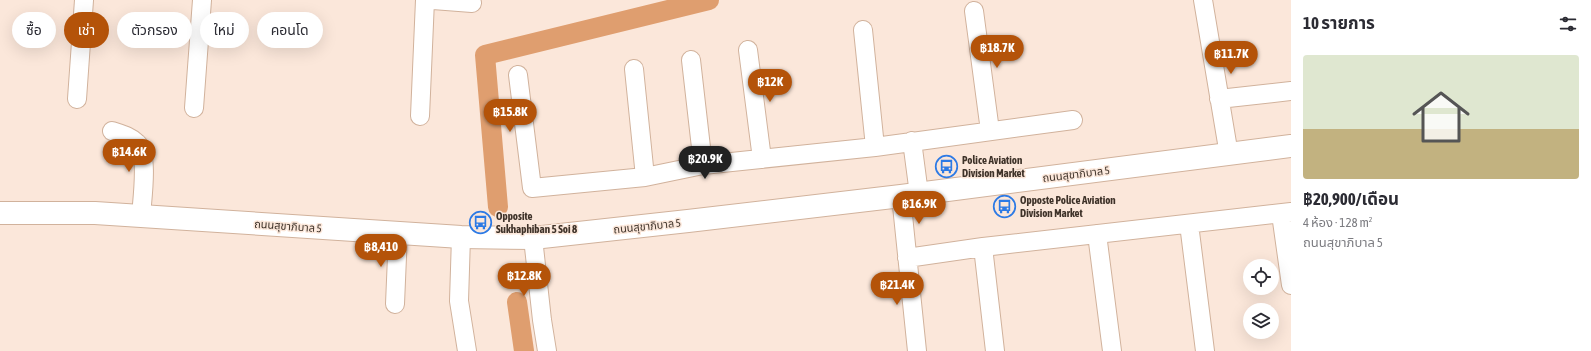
<!DOCTYPE html>
<html lang="th">
<meta charset="utf-8">
<style>
:root{--surface:#fff;--page:#f2f2f3;--text:#2b2b33;--muted:#7c7c81;--line:#e1e1e2;--accent:#b45309}
body{margin:0;font-family:"Asap Condensed","Noto Sans Thai",sans-serif;background:var(--page);color:var(--text);height:100vh;display:flex;flex-direction:column;font-size:15px;white-space:nowrap}
*{box-sizing:border-box;margin:0}
p{font-size:13px;color:var(--muted)}
.icon{flex:none;width:22px;height:22px;fill:none;stroke:currentColor;stroke-width:2;stroke-linecap:round;stroke-linejoin:round}
.map{position:relative;flex:1;overflow:hidden}
.sheet{display:flex;flex-direction:column;background:var(--surface);width:300px}
.sheet>*{flex:none}
.banner{position:absolute;left:12px;top:12px;width:380px;height:36px;display:flex;gap:8px}
.buttons{position:absolute;left:1243px;top:259px;display:grid;gap:8px}
.buttons a{display:grid;place-items:center;width:36px;height:36px;border-radius:50%;background:var(--surface);box-shadow:0 4px 16px #0002;font-size:20px}
.price{position:absolute;translate:-50% -34px;padding:0 9px;border-radius:14px;background:var(--accent);color:#fff;font-size:13px;line-height:26px;filter:drop-shadow(0 1px 2px #0008)}
.price::after{content:'';position:absolute;left:50%;top:24px;width:12px;height:9px;margin-left:-6px;background:inherit;clip-path:polygon(0 0,100% 0,50% 100%)}
.price.current{background:#222;color:#fff}
ul{padding:0;list-style:none}
li{display:grid;align-content:center;gap:8px;height:212px;padding:0 12px}
li+li{border-top:1px solid var(--line)}
li span{display:grid;place-items:center;height:124px;border-radius:4px;color:#555}
li>.icon{margin-inline-start:auto}
span .icon{width:72px;height:72px;fill:#fffc;stroke-width:1}
li b{font-size:17px}
h2{display:flex;justify-content:space-between;align-items:center;height:48px;padding:0 12px;font-size:17px}
.pill{padding:0 14px;border-radius:18px;background:var(--surface);box-shadow:0 4px 16px #0002;font-size:14px;line-height:36px}
.pill.current{background:var(--accent);color:#fff}
main{display:flex;flex:1;min-height:0}
.map>svg:first-child{display:block}
.lines{fill:none;stroke-linecap:round;stroke-linejoin:round}
.canal{stroke:#df9e6f;stroke-width:20}
.minor-casing{stroke:#d1b29c;stroke-width:20}
.tertiary-casing{stroke:#d1b29c;stroke-width:24}
.minor{stroke:#fff;stroke-width:18}
.tertiary{stroke:#fff;stroke-width:22}
.labels{text-anchor:middle;dominant-baseline:central;stroke-width:3;stroke-linejoin:round;paint-order:stroke}
.poi-label{font-size:11px;font-weight:bold;fill:#3e3229;stroke:#fbe7da;text-anchor:start}
.street-label{font-size:11px;fill:#3e3229;stroke:#fbe7da}
</style>
<main>
<div class="map">
<svg width="1291" height="351" viewBox="0 0 1291 351">
<rect width="100%" height="100%" fill="#fbe7da"/>
<g class="lines">
<!-- canal -->
<path class="canal" d="M498 207 485 55 709 0
M517 302 524 351"/>
<defs>
<path id="minor" d="M433 0 472 3
M1203 0 1229 155
M974 11 990 131
M863 30 875 147 1073 120
M748 50 762 159
M691 60 703 165
M634 69 645 177
M518 75 532 188 645 177 703 165 875 147
M77 99 84 0
M1219 99 1291 91
M194 108 202 0
M420 116 425 0
M112 131C121 134 130 136 137 143 149 154 142 200 141 216
M912 141 919 194
M901 196 917 351
M1281 214 1291 285
M1189 224 1205 351
M1097 234 1112 351
M461 237 459 301 467 351
M533 238 542 320 547 351
M983 247 995 351
M907 258 983 247 1291 212
M395 304 398 233"/>
<path id="tertiary" d="M0 213H95L461 237 533 238 688 221 901 196 1291 146"/>
</defs>
<!-- minor casing -->
<use href="#minor" class="minor-casing"/>
<!-- tertiary casing -->
<use href="#tertiary" class="tertiary-casing"/>
<!-- minor -->
<use href="#minor" class="minor"/>
<!-- tertiary -->
<use href="#tertiary" class="tertiary"/>
</g>
<!-- icons -->
<defs>
<symbol id="bus-ring" viewBox="-11 -11 22 22"><circle r="9.5" fill="#fbe7da" stroke="#2d7ae5" stroke-width="1.5"/><path d="M-5-6H5V4H4V6H2V4H-2V6H-4V4H-5ZM-3.5-4V0h7V-4ZM-3.5 1.2v1.5H-2V1.2ZM2 1.2v1.5H3.5V1.2Z" fill="#2d7ae5"/></symbol>
</defs>
<g fill-rule="evenodd">
<use href="#bus-ring" x="934" y="154" width="25" height="25"/>
<use href="#bus-ring" x="992" y="194" width="25" height="25"/>
<use href="#bus-ring" x="468" y="210" width="25" height="25"/>
</g>
<g class="labels">
<!-- poi labels -->
<g class="poi-label">
<text x="962" y="160">Police Aviation<tspan x="962" dy="13">Division Market</tspan></text>
<text x="1020" y="200">Opposte Police Aviation<tspan x="1020" dy="13">Division Market</tspan></text>
<text x="496" y="216">Opposite<tspan x="496" dy="13">Sukhaphiban 5 Soi 8</tspan></text>
</g>
<!-- street labels -->
<g class="street-label">
<text transform="translate(1076 174) rotate(-7)">ถนนสุขาภิบาล 5</text>
<text transform="translate(288 226) rotate(4)">ถนนสุขาภิบาล 5</text>
<text transform="translate(647 226) rotate(-6)">ถนนสุขาภิบาล 5</text>
</g>
</g>
</svg>
<div class="buttons">
<a><svg class="icon" aria-label="locate" viewBox="0 0 24 24"><circle cx="12" cy="12" r="6"/><path d="M12 2v4M12 18v4M2 12h4M18 12h4"/></svg></a>
<a><svg class="icon" aria-label="layers" viewBox="0 0 24 24"><path d="M12 4l9 5-9 5-9-5zM3 14l9 5 9-5"/></svg></a>
</div>
<b class="price" style="left:997px;top:69px">฿18.7K</b>
<b class="price" style="left:1231px;top:75px">฿11.7K</b>
<b class="price" style="left:770px;top:103px">฿12K</b>
<b class="price" style="left:510px;top:133px">฿15.8K</b>
<b class="price" style="left:129px;top:173px">฿14.6K</b>
<b class="price current" style="left:705px;top:180px">฿20.9K</b>
<b class="price" style="left:919px;top:225px">฿16.9K</b>
<b class="price" style="left:381px;top:268px">฿8,410</b>
<b class="price" style="left:524px;top:297px">฿12.8K</b>
<b class="price" style="left:897px;top:306px">฿21.4K</b>
<div class="banner">
<a class="pill">ซื้อ</a>
<a class="pill current">เช่า</a>
<a class="pill">ตัวกรอง</a>
<a class="pill">ใหม่</a>
<a class="pill">คอนโด</a>
</div>
</div>
<section class="sheet">
<h2>10 รายการ<svg class="icon" aria-label="filters" viewBox="0 0 24 24"><path d="M4 7h16M4 17h16"/><circle cx="9" cy="7" r="2"/><circle cx="15" cy="17" r="2"/></svg></h2>
<ul>
<li><span style="background:linear-gradient(#dfe7d0 60%,#c2b280 0)"><svg class="icon" aria-label="home" viewBox="0 0 24 24"><path d="M3 11l9-7 9 7M6 9v11h12V9"/></svg></span><div><b>฿20,900/เดือน</b><p>4 ห้อง · 128 m²</p><p>ถนนสุขาภิบาล 5</p></div></li>
</ul>
</section>
</main>
